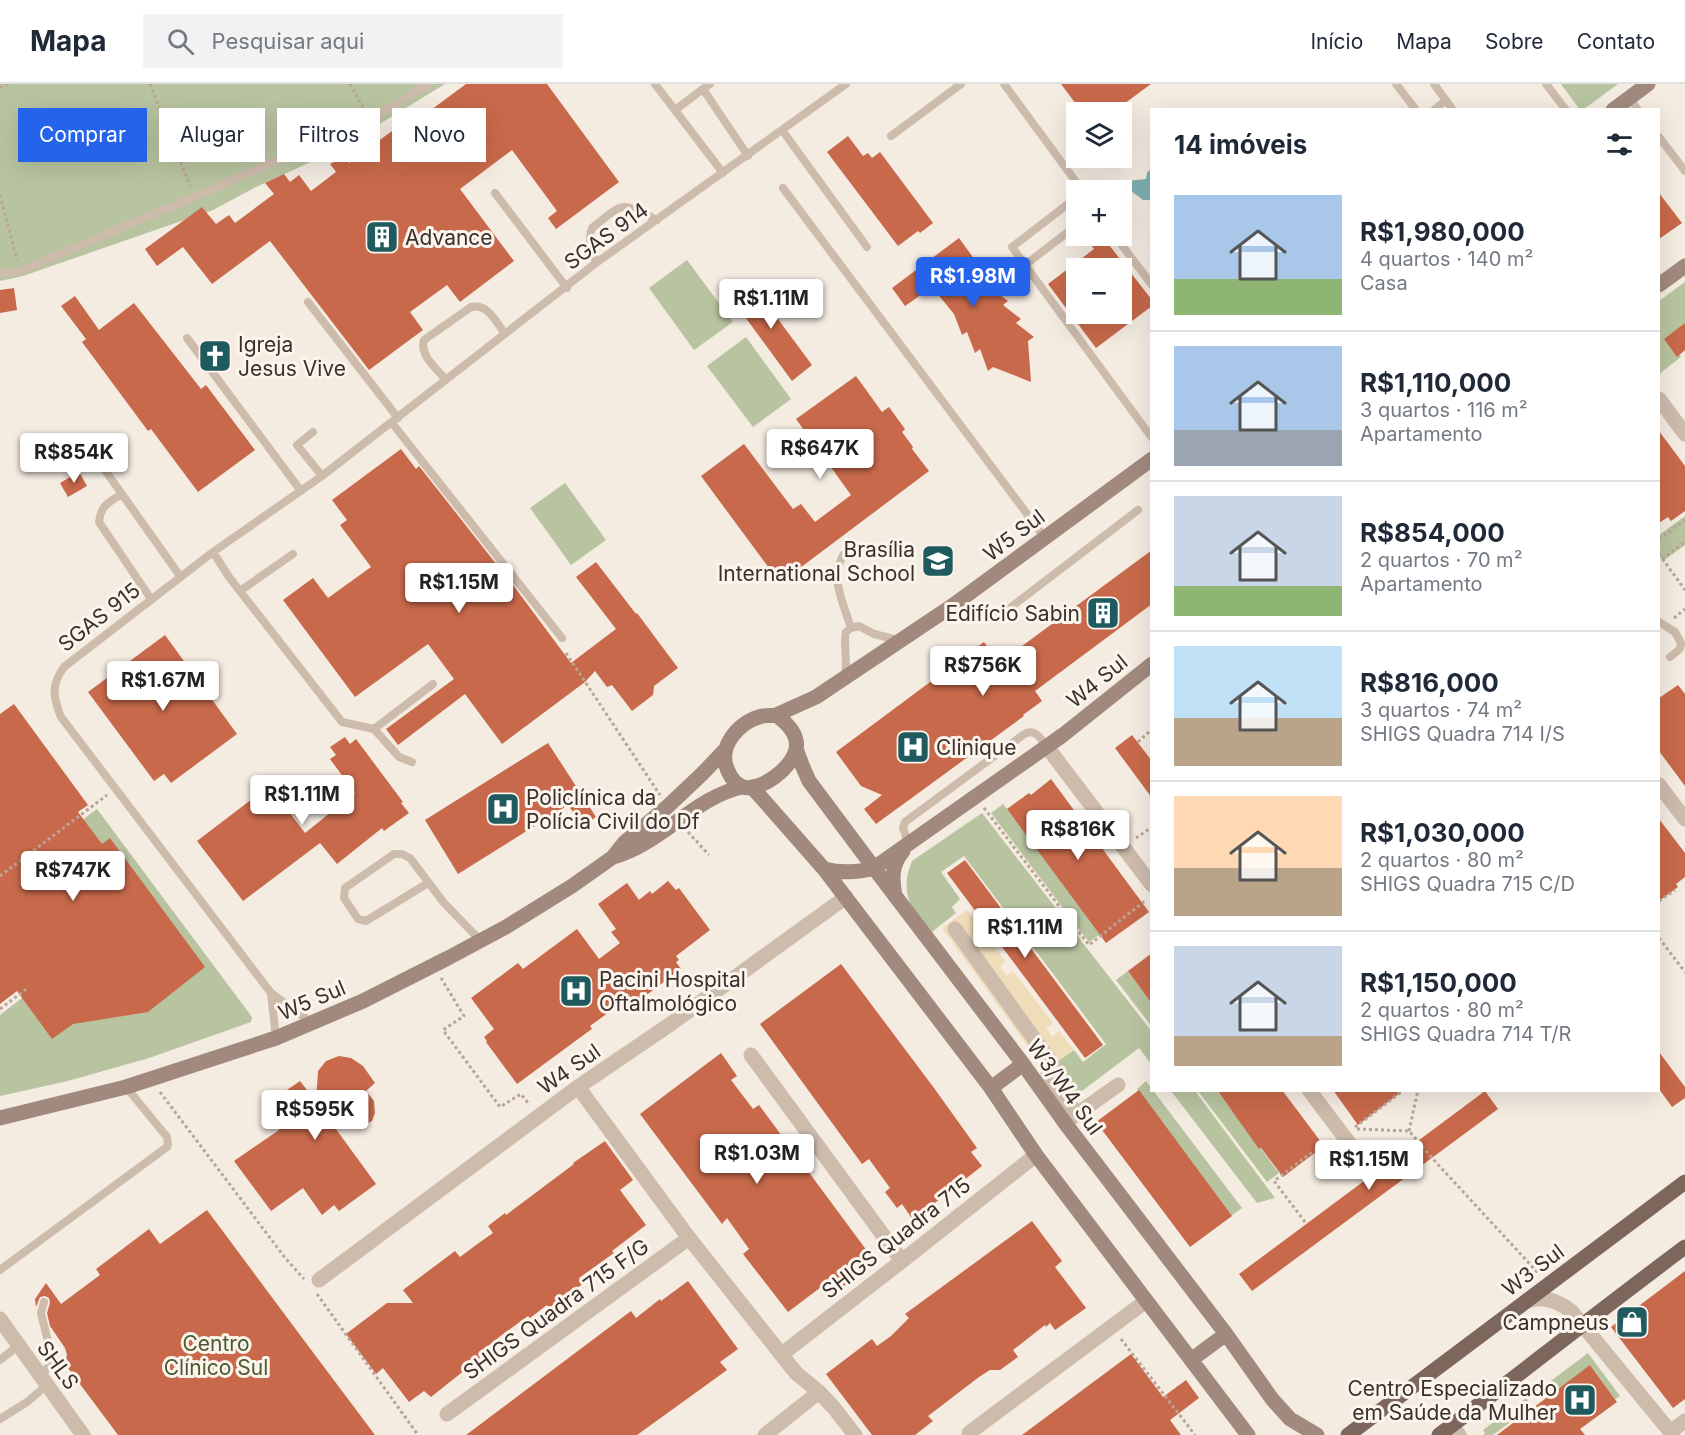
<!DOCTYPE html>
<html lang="pt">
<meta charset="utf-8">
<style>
:root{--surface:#fff;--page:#f2f2f3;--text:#1f2937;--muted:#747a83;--line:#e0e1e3;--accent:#2563eb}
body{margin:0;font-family:Inter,sans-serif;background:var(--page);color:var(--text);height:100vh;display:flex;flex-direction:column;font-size:22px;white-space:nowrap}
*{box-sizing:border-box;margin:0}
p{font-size:20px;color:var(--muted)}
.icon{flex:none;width:33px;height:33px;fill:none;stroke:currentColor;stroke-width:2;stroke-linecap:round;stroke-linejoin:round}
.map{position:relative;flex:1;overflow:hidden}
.panel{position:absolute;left:1150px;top:24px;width:510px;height:984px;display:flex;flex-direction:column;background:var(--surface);border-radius:0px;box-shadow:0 6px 24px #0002}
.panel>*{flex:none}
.guide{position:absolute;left:18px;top:24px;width:570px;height:54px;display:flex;gap:12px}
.fabs{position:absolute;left:1066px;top:18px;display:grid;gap:12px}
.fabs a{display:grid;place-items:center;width:66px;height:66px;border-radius:0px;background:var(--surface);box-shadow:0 6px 24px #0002;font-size:30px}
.price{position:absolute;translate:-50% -51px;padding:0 14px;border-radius:6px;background:#fff;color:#222;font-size:20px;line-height:39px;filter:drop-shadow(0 2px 3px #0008)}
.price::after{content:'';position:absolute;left:50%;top:36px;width:18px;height:14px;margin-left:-9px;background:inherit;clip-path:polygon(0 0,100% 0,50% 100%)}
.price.current{background:var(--accent);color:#fff}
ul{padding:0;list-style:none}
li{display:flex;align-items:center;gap:18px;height:150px;padding:0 24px}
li+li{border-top:2px solid var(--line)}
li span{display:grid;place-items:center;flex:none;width:168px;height:120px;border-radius:0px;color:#555}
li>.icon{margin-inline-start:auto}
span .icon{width:72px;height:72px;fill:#fffc;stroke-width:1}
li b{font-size:26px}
h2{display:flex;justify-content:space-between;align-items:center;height:72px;padding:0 24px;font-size:26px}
.tag{padding:0 21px;border-radius:0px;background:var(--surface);box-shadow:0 6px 24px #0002;font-size:21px;line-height:54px}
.tag.current{background:var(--accent);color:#fff}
header{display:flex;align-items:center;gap:36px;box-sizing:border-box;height:84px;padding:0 30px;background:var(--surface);border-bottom:2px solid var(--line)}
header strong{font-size:28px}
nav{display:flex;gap:33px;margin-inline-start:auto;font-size:21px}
.search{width:420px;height:54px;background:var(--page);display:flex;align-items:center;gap:15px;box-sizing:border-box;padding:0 21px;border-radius:0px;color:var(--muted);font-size:22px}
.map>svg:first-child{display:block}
.green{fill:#b8c4a0}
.sand{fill:#efdcb8}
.water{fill:#7fb0b2}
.building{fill:#c8694b;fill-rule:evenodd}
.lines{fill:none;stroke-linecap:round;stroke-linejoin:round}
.path{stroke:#b9a596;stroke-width:3;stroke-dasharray:3 3;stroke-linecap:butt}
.service{stroke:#cdbbac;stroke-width:8}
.minor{stroke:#cdbbac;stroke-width:15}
.tertiary{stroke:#cdbbac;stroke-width:15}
.secondary{stroke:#a18a7d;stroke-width:15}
.primary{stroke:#7d675c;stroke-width:15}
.labels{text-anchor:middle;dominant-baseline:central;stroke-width:6;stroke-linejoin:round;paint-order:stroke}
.street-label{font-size:21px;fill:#3b302b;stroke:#fbf5ee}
.poi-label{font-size:21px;fill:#3b302b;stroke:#fbf5ee;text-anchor:start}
.park-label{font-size:21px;fill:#4a5a2e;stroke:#fbf5ee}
</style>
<header>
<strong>Mapa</strong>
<div class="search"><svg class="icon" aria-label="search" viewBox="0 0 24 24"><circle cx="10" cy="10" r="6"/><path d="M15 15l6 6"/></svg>Pesquisar aqui</div>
<nav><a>Início</a><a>Mapa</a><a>Sobre</a><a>Contato</a></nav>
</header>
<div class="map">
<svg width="1685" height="1351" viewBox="0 0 1685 1351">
<rect width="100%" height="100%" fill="#f4ebe1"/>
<!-- green -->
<path class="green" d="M0 0H445L337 66 256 103 213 126 23 192 0 197Z
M1561 0H1618L1584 25 1580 26Z
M687 176 733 238 694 266 649 204Z
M1685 198V241L1667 255 1681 273 1659 290V217Z
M746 253 791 315 753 343 707 282Z
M565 399 606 456 571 481 530 424Z
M1685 432V461L1663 477 1659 471V451Z
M1003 720 1102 849 1089 858 991 729Z
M97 725 252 933 251 938 149 974 68 997 0 1012V931L31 907 0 797Z
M982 729 1152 948V981L1139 964 1070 1016 1045 986 1074 966 1083 978 1106 960 964 772 941 788 960 815 952 823 956 829 928 851C911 825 899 808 912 777Z
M1128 887 1152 920V943L1116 896Z
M1146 997 1242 1124 1231 1132 1137 1005Z
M1171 1007H1195L1275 1114 1257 1119Z
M1198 1007H1217L1279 1089 1267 1098Z
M1588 1269 1620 1312 1615 1315 1591 1282 1546 1315 1539 1306Z
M1526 1314 1532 1322 1493 1351H1483L1485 1349 1483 1346Z"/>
<!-- sand -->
<path class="sand" d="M967 826 1005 877 1000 882 1007 892 1013 887 1053 939 1046 944 1052 953 1059 947 1074 966 1045 986 942 844Z"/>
<!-- water -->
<path class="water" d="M1152 83V116H1143L1127 104 1126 97 1146 95 1147 89Z"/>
<!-- building -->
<path class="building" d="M466 0H547L619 98 556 145 548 134 557 127 512 66 460 105 514 177 460 218 447 201 410 228 423 246 369 286 270 157 212 200 183 163 157 182 145 165 202 123 216 140 229 131 235 139 274 110 265 99 284 90 290 98 299 91 311 107 336 88 330 80 345 72 349 79 408 35 412 40Z
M1061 0H1151L1113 28H1082Z
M848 52 863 72 868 69 872 74 880 68 933 139 920 149 918 147 898 162 827 68Z
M1659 109 1682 139 1659 155Z
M1102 152 1152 216V222L1096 264 1048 200 1094 165 1091 161ZM1077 184H1122V230H1077Z
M959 154 988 194 982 198 1008 217 1003 221 1021 235 1016 239 1034 253 1028 257 1031 298 993 283 988 287 980 265 975 269 967 248 962 251 954 230 932 203 905 222 892 204Z
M749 196 812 281 792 297 729 211Z
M14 204 17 226 0 229V206Z
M75 212 99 246 134 219 201 305 206 301 255 366 198 408 151 345 148 347 82 258 86 255 61 222Z
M1685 239V266L1677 273 1664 255Z
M856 292 882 328 889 323 905 345 902 348 913 363 912 365 929 387 780 499 701 392 744 360 793 425 801 420 815 438 851 411 796 335Z
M1659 347 1685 382V427L1671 437 1668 433 1659 439Z
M401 365 416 385 419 382 516 505 571 579 616 545 576 493 596 478 636 530 637 529 678 584 654 602 653 611 632 627 612 601 607 603 595 587 585 598 502 660 465 610 398 661 386 645 454 595 428 560 355 613 283 516 313 494 328 514 371 483 340 441 347 436 332 416Z
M79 388 87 402 68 413 60 399Z
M1152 466V520L1035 607 1042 617 1023 631 1024 632 876 740 864 725 882 711 861 702 836 668 984 558 999 579Z
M165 551 237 650 171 699 164 690 154 697 88 608Z
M1678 601 1685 610V702L1659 667V614Z
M14 620 88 721 78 728 102 760 110 754 205 883 148 928 73 940 52 955 17 907 0 920V630Z
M1132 651 1152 677V714L1115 664Z
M345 653 350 660 356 655 403 718 401 719 409 729 384 747 382 744 337 780 320 759 243 817 197 757 269 702 305 749 355 709 330 675 336 671 330 663Z
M548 659 596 733 583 742 568 721 458 790 425 736Z
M1051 695 1149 828 1106 859 1007 725 1029 709 1031 711Z
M1659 735 1685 769V793L1676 800 1678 803 1659 817Z
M965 776 1103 961 1085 974 947 789Z
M668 797 676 806 679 804 710 846 676 872 679 876 676 878 681 885 632 922 627 915 590 942 592 945 589 947 517 1000 486 958 487 957 484 953 494 945 471 914 518 879 523 885 577 845 599 875 620 859 611 848 616 845 598 820 627 799 639 816 650 807 652 810Z
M1152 869V920L1128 887Z
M841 880 934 1004 977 1064 971 1068 982 1082 913 1136 902 1120 897 1124 885 1108 890 1104 869 1075 862 1080 760 940Z
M1659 968 1685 1003V1014L1672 1023 1659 1005Z
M721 969 737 992 731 996 753 1025 759 1021 873 1175 865 1180 868 1185 837 1207 829 1197 788 1228 743 1170 749 1165 727 1134 722 1140 640 1030Z
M339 972 351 974 363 982 375 999 366 1007 374 1017 375 1029 372 1037 364 1041H333L376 1100 339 1127 334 1121 322 1131 303 1104 271 1127 234 1077 279 1046 267 1029 276 1022 271 1017 300 997 316 1018 318 987 326 977Z
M1139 1006 1232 1132 1190 1163 1096 1038Z
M1217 1006H1282L1324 1062 1283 1093 1261 1064 1259 1065Z
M1333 1006H1404L1358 1041Z
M1485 1007 1498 1025 1252 1207 1239 1190Z
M605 1057 633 1096 620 1106 646 1141 612 1167 614 1169 579 1194 584 1199 549 1224 547 1221 530 1234 528 1232 503 1250 478 1270 480 1274 431 1313 424 1307 409 1318 383 1284 376 1290 346 1250 387 1219H413L403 1206 455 1167 460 1173 476 1161 493 1149 488 1142 505 1129 506 1131 574 1080 573 1079Z
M207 1126 306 1259 375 1351H118L65 1280 67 1271 65 1264 50 1242 47 1229 50 1219 49 1214 45 1212 40 1213 36 1223 35 1215 46 1199 61 1220 100 1191 96 1185 149 1145 160 1160Z
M1032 1137 1062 1177 1055 1183 1086 1224 1055 1246 1050 1239 1046 1243 1045 1241 1013 1266 1018 1273 1000 1286H990L979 1293 928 1332 933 1337 915 1351H872L826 1290 872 1255 877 1262 891 1252 909 1234 905 1230Z
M1685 1187V1315L1673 1324 1611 1243Z
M688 1197 738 1265 720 1278 727 1286 637 1351H466L631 1227 636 1234 660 1215 661 1217Z
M1131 1270 1163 1313 1186 1296 1199 1314 1170 1336 1181 1351H1022Z
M1590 1281 1617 1318 1580 1345 1585 1351H1497Z"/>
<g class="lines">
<!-- path -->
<path class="path" d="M150 0 190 102
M350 0 365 27
M0 3 11 0
M0 111 17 176
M1659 455 1685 436
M1659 470 1685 506
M1662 475 1685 458
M1674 534 1685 525
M566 569 660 711
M1138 658 1152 645
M984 724 1089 861 1146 816
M688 748 709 771
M1136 754 1152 743
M0 792 107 711
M1659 817 1675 806
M1659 854 1685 888
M441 894 464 932 443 946 500 1023 521 1010 529 1020
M0 925 29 903
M160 1008 286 1175 304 1195
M1355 1043 1404 1006
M1357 1045 1409 1047 1432 1074 1539 1190
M1409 1047 1418 1006
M1374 1074 1380 1082
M1305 1138 1274 1097 1327 1057
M317 1210 418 1351
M1121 1255 1195 1351"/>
<!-- service -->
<path class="service" d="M655 0 723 89
M710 0 703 5 748 72
M1004 0 1082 106
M1396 0 1416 26
M1434 0 1453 26
M1546 0 1566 26
M1629 13 1638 26
M675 26 703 5
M1434 26 1446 16
M782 46 867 163
M891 52 961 0
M1659 53 1685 87
M783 104 1045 454
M495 109 567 204
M1077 141 1025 181 1152 354
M1115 152 1152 201
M596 179C593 168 587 156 592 144 625 118 619 117 657 136
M1025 181 1012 163 1077 113
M0 190 20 187 194 113 370 36 428 0
M308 218 398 334
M187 254 301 407
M446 296C437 285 419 271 424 256L471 223C488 219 496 238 505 250
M392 339 562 554
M313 348 297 361 322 392
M90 365 180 492
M122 410C108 419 101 421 99 438L151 515
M213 468 229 493 342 638 374 645 399 673 412 678
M843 471 835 489 841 514 851 544
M240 507 293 470
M998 533 1138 426
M1659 538 1675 548 1681 559 1680 565 1670 573
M845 592C848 577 843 562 846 548L851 544 859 542 874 550 898 556
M374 645 433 600
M909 761 903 744 905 738 1023 651C1035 643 1040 654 1047 663
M428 799 366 837 358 835 344 814 345 804 394 770H402L410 774 444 819 481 857
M271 909 311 938
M276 954 271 909 61 633C53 613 51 601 64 583L213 468 322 392 596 179 846 0
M0 1186 167 1063 168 1060 167 1053 126 1003
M0 1276 19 1261
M41 1293 50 1280 51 1270 41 1229 44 1218
M0 1335 27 1318 47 1301"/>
<!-- minor -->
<path class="minor" d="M1659 315 1685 350
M1047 663 1152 801
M1659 701 1685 735
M955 845 1053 981 1048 989V993L1077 1030
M751 971 902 1177
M578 1003 689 1154 796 1289 819 1308 834 1324 855 1351
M1309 1006 1358 1071
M1070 1035 1118 1001
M319 1196 578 1003 672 939 846 813
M782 1270 902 1177 1036 1071
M447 1330 689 1154
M969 1349 1146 1217
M765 1351 819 1308"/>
<!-- tertiary -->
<path class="tertiary" d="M1527 1217C1543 1211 1558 1217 1571 1227L1673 1351
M0 1235 83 1351
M1452 1341 1459 1351
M1670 1348 1685 1337"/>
<!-- secondary -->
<path class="secondary" d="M1613 26 1648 0
M1659 201 1685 182
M776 631 816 613 952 522 1152 375
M776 631C787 639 799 651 796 665 793 683 761 708 743 703 735 700 731 694 728 687 716 663 739 638 762 632 767 631 772 632 776 631Z
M796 665 802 681 809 697 874 784 1023 980 1065 1039 1226 1250 1272 1315 1290 1335 1317 1351
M752 703 824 785 991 1004 1036 1071 1248 1351
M613 773C661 760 696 712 743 703
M824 785C841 789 857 789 874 784L1063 651 1152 580
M895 812C892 795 891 781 903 767
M991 1004 1023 980
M0 1034 126 1003 276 954 363 917 448 874 506 843 572 802 613 773 625 758 667 723 702 690 724 667
M1191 1276 1226 1250"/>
<!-- primary -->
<path class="primary" d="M1348 1351 1685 1098
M1439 1351C1521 1289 1602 1225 1685 1163"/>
</g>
<!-- icons -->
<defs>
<symbol id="building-square" viewBox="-11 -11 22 22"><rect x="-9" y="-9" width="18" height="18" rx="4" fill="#1f5a5e" stroke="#fbf5ee"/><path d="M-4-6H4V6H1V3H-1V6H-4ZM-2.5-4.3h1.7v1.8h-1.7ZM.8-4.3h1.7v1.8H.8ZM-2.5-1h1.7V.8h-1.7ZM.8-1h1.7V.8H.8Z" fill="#fff"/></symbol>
<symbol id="church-square" viewBox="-11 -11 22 22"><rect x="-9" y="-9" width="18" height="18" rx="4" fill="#1f5a5e" stroke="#fbf5ee"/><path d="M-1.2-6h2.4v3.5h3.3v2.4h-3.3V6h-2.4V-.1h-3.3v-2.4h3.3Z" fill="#fff"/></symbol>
<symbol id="school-square" viewBox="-11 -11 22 22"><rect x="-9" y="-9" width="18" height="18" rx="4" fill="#1f5a5e" stroke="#fbf5ee"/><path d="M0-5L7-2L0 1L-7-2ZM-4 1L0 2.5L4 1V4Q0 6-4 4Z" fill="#fff"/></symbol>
<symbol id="hospital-square" viewBox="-11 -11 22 22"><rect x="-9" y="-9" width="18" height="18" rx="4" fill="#1f5a5e" stroke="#fbf5ee"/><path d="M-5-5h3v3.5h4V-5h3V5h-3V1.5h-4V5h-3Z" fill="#fff"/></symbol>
<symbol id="shop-square" viewBox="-11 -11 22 22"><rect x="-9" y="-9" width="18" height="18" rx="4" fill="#1f5a5e" stroke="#fbf5ee"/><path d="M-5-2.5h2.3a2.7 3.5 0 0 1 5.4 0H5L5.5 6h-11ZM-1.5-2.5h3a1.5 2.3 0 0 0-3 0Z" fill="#fff"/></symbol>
</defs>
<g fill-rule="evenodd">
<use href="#building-square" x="363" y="134" width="38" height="38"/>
<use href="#church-square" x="196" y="253" width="38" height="38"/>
<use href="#school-square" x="919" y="458" width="38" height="38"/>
<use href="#building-square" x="1084" y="510" width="38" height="38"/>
<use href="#hospital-square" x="894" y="644" width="38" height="38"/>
<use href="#hospital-square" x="484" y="706" width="38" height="38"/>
<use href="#hospital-square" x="557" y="888" width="38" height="38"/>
<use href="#shop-square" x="1613" y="1219" width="38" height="38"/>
<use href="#hospital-square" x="1561" y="1297" width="38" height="38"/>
</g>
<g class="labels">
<!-- street labels -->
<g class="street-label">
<text transform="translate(606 152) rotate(-36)">SGAS 914</text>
<text transform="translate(1014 451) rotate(-37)">W5 Sul</text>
<text transform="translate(99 533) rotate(-38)">SGAS 915</text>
<text transform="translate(1097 597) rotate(-39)">W4 Sul</text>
<text transform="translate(312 916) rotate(-23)">W5 Sul</text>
<text transform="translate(569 985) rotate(-35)">W4 Sul</text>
<text transform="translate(1065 1003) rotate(54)">W3/W4 Sul</text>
<text transform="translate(896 1154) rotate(-38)">SHIGS Quadra 715</text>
<text transform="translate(1533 1186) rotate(-37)">W3 Sul</text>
<text transform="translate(556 1225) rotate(-36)">SHIGS Quadra 715 F/G</text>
<text transform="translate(58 1281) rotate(54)">SHLS</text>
</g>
<!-- poi labels -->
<g class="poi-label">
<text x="405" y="153">Advance</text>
<text x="238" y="260">Igreja<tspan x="238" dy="24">Jesus Vive</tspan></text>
<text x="915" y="465" text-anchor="end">Brasília<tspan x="915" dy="24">International School</tspan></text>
<text x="1080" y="529" text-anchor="end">Edifício Sabin</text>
<text x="936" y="663">Clinique</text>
<text x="526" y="713">Policlínica da<tspan x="526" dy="24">Polícia Civil do Df</tspan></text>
<text x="599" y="895">Pacini Hospital<tspan x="599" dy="24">Oftalmológico</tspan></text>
<text x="1609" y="1238" text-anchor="end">Campneus</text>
<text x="1557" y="1304" text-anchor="end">Centro Especializado<tspan x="1557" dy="24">em Saúde da Mulher</tspan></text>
</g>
<!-- park labels -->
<g class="park-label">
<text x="216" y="1259">Centro<tspan x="216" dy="24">Clínico Sul</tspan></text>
</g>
</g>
</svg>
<div class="fabs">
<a><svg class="icon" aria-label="layers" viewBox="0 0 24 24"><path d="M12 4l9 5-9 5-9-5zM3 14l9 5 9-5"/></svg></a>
<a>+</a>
<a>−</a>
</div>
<b class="price current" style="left:973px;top:224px">R$1.98M</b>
<b class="price" style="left:771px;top:246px">R$1.11M</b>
<b class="price" style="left:820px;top:396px">R$647K</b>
<b class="price" style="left:74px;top:400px">R$854K</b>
<b class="price" style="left:459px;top:530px">R$1.15M</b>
<b class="price" style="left:983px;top:613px">R$756K</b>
<b class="price" style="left:163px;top:628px">R$1.67M</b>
<b class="price" style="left:302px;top:742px">R$1.11M</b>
<b class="price" style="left:1078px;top:777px">R$816K</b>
<b class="price" style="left:73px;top:818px">R$747K</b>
<b class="price" style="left:1025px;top:875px">R$1.11M</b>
<b class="price" style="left:315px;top:1057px">R$595K</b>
<b class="price" style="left:757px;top:1101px">R$1.03M</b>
<b class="price" style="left:1369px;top:1107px">R$1.15M</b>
<div class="guide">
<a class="tag current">Comprar</a>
<a class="tag">Alugar</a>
<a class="tag">Filtros</a>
<a class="tag">Novo</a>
</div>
<section class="panel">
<h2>14 imóveis<svg class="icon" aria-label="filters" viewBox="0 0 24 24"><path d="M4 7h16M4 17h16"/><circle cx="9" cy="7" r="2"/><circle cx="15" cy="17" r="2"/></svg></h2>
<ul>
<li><span style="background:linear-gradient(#a9c7e8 70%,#8fb573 0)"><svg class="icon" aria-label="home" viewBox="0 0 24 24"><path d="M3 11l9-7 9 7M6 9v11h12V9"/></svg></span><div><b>R$1,980,000</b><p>4 quartos · 140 m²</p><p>Casa</p></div></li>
<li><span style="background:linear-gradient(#a9c7e8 70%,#9aa5b1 0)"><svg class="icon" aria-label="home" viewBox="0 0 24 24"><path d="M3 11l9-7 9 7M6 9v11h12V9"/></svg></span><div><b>R$1,110,000</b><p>3 quartos · 116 m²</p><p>Apartamento</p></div></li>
<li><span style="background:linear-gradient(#c9d6e8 75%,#8fb573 0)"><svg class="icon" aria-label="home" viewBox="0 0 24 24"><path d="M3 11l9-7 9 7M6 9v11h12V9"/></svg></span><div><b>R$854,000</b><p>2 quartos · 70 m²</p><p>Apartamento</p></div></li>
<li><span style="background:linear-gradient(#bfe0f5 60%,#b9a48a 0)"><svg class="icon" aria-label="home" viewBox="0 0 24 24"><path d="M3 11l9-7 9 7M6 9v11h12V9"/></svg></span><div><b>R$816,000</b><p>3 quartos · 74 m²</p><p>SHIGS Quadra 714 I/S</p></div></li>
<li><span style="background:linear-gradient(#ffd9b3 60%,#b9a48a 0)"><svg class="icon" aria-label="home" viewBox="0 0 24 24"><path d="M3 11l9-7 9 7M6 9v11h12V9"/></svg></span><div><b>R$1,030,000</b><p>2 quartos · 80 m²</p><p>SHIGS Quadra 715 C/D</p></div></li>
<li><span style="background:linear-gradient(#c9d6e8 75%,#b9a48a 0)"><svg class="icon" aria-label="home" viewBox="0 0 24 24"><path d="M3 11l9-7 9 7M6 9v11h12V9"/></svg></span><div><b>R$1,150,000</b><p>2 quartos · 80 m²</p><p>SHIGS Quadra 714 T/R</p></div></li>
</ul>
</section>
</div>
